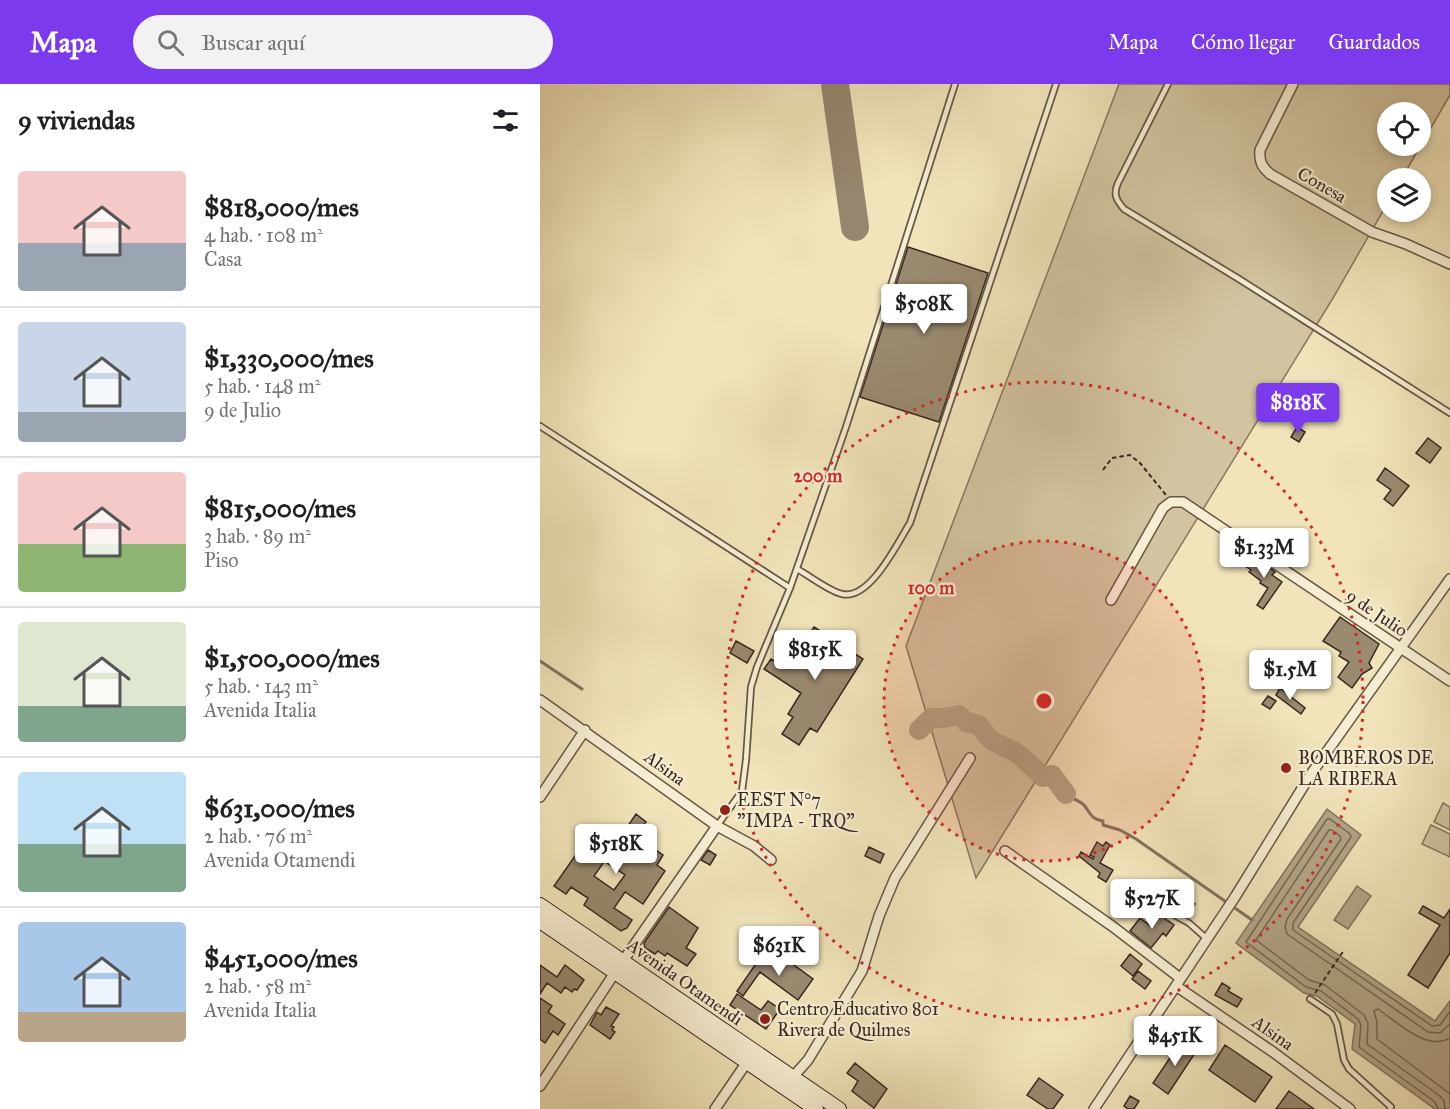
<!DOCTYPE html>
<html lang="es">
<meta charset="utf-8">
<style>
:root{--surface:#fff;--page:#f2f2f2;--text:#202124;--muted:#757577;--line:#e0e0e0;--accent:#7c3aed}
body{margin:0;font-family:"IM FELL Great Primer",serif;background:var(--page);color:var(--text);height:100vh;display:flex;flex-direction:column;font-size:22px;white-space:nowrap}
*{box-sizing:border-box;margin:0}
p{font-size:20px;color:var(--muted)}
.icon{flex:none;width:33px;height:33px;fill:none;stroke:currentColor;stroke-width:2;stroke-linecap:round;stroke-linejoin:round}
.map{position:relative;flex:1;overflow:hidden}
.panel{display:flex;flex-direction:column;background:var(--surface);width:540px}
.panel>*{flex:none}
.controls{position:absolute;left:837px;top:18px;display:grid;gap:12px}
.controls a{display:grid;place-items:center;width:54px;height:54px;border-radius:50%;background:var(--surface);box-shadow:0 3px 9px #0003;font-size:30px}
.price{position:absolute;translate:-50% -51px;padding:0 14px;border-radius:6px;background:#fff;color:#222;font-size:20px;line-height:39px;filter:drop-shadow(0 2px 3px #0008)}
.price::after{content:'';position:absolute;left:50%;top:36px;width:18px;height:14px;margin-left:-9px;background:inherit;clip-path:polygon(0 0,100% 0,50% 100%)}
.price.active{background:var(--accent);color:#fff}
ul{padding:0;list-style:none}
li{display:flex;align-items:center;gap:18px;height:150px;padding:0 18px}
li+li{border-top:2px solid var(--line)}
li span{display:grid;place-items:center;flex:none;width:168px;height:120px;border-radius:6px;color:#555}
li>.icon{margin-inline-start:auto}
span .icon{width:72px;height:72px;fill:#fffc;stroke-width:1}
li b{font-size:26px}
h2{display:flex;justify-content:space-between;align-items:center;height:72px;padding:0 18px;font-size:26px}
header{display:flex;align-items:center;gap:36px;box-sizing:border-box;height:84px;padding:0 30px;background:var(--accent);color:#fff}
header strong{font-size:28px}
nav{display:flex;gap:33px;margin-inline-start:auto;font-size:21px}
.search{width:420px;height:54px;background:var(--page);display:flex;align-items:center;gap:15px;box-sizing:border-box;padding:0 21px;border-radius:33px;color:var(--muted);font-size:22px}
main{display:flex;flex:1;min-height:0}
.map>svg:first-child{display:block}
.green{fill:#d2c4a0;stroke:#867660;stroke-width:1.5;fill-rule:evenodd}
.water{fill:#b2a486;stroke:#82725d;stroke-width:1.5}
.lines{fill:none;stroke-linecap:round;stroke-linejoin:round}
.shore{stroke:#766653;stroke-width:1.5}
.stream{stroke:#82725d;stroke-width:3}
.river{stroke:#b2a486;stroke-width:20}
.taxiway{stroke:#95866d;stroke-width:28}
.building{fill:#998a70;stroke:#392820;stroke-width:1.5}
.service-casing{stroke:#675746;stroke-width:8}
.minor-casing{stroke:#675746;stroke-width:12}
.secondary-casing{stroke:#392820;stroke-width:16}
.path{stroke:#392820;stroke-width:2;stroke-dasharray:4.5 3;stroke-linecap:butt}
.service{stroke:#f6edd2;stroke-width:4.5}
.minor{stroke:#f6edd2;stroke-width:9}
.secondary{stroke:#f6edd2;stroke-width:14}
.ring{fill:none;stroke:#d62828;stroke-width:3;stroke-dasharray:3 6}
.poi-dot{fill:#8f2418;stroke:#f6edd2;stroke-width:2}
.labels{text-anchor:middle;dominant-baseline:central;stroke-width:4.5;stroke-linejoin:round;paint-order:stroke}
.street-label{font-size:18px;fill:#392820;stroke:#f6edd2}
.poi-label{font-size:18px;fill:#392820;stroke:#f6edd2;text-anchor:start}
.centre{fill:#d62828;stroke:#f6edd2;stroke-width:3}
.ring-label{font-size:18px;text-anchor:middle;font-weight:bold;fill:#d62828;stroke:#f6edd2;stroke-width:4.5;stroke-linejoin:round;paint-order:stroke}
</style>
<header>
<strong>Mapa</strong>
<div class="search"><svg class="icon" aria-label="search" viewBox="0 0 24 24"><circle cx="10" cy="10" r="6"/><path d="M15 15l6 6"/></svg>Buscar aquí</div>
<nav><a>Mapa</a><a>Cómo llegar</a><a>Guardados</a></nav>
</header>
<main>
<section class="panel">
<h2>9 viviendas<svg class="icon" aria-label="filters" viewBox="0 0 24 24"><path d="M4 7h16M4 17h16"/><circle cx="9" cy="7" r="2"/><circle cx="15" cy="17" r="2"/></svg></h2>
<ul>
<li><span style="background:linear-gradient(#f6c9c9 60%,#9aa5b1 0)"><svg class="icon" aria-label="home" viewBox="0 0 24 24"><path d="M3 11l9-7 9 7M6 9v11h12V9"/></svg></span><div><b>$818,000/mes</b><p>4 hab. · 108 m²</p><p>Casa</p></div></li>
<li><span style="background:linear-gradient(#c9d6e8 75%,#9aa5b1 0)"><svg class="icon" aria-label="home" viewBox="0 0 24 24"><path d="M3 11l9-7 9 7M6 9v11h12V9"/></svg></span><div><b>$1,330,000/mes</b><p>5 hab. · 148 m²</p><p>9 de Julio</p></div></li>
<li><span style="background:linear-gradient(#f6c9c9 60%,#8fb573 0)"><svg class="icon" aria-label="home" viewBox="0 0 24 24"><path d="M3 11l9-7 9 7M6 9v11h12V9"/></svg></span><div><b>$815,000/mes</b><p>3 hab. · 89 m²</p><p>Piso</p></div></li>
<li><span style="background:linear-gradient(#dfe7d0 70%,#7fa58c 0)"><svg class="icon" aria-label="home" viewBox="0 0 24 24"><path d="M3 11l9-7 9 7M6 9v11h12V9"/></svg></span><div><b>$1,500,000/mes</b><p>5 hab. · 143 m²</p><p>Avenida Italia</p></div></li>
<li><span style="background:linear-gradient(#bfe0f5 60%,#7fa58c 0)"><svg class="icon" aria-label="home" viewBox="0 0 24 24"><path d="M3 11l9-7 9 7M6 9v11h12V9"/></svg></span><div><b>$631,000/mes</b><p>2 hab. · 76 m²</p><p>Avenida Otamendi</p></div></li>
<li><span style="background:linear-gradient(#a9c7e8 75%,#b9a48a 0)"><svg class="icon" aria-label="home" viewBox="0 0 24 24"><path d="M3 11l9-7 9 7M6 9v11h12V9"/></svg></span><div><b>$451,000/mes</b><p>2 hab. · 58 m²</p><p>Avenida Italia</p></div></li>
</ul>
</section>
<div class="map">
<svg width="910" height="1025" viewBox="0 0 910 1025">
<rect width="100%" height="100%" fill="#f1e4ba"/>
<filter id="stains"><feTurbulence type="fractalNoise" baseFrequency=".00333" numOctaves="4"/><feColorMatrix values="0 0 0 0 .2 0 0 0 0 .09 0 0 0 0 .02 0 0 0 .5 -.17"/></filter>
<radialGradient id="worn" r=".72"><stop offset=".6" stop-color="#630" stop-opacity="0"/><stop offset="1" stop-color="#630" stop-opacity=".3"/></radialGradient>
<!-- green -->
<path class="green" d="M579 0H910V11L862 94H848L847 120 793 214 436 794 366 562ZM848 28H880V62H848Z
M903 719 910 723V746L894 738Z
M891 741 910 750V773L882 760Z"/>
<!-- water -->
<path class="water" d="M787 725 821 751 758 843 895 937 910 917V1025H895L812 965 815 940 777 912 764 909 696 859Z
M817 802 831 812 808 845 794 836Z"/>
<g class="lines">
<!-- shore -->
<path class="shore" d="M910 954C887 968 857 938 838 925L834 927 837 938V955L910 1010
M898 1025 895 1018 819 963 821 941 818 935 781 907 766 903 706 858 787 735H790L810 750 811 753 753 839V846L892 942 900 941 910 927
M905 1025 904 1017 900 1012 827 960 828 939 824 931 785 901 769 896 716 856 789 746H792L800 752 801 755 747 835 745 843 747 850 888 948 900 949 910 940"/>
<!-- stream -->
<path class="stream" d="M0 577 42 605
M526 710C531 714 540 717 544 721 551 730 551 735 563 737V741L580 746 596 755 712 836"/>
<!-- river -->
<path class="river" d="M379 646 391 634H403L419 631 426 638 439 641C451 659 455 658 473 667 484 673 494 685 503 693L512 691 526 710"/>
<!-- taxiway -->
<path class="taxiway" d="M295 0 315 143"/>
</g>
<!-- building -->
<path class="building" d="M368 163 448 189 399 338 320 313Z
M757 343 765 348 759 358 751 353Z
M888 354 901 364 890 379 876 369Z
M845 384 869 402 853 422 844 415 851 406 837 396Z
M711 471 735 488 732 491 742 498 723 525 717 521 728 504 720 499 721 497 709 488 711 486 704 481Z
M800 533 839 560 829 579 832 584 822 590 812 604 798 593 809 578 799 572 801 568 783 557Z
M274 543 323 575 277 648 270 644 259 661 242 650 253 633 248 630 261 609 224 585 231 575 247 585Z
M196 557 214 567 207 579 190 569Z
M730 570 744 578 737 590 723 581Z
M771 580 783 589 777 597 765 588Z
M740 604 765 624 761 630 736 611Z
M728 612 736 617 730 625 722 620Z
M96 730 106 738 98 749 109 757 107 760 123 771 117 781 125 787 103 820 85 808 74 824 92 836 87 844 81 847 44 821 48 814 31 803 26 810 14 802 42 762 64 778 54 792 74 806 85 791 64 777Z
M557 758 563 762 566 758 570 761 560 779 573 786 566 798 558 793 560 789 539 772 541 768 553 775 554 773 550 771Z
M329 763 344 770 340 779 325 772Z
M168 766 176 771 170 781 161 776Z
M635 805 655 820 649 828 645 825 643 827 628 817Z
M883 822 904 834 910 825V869L888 904 868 891 900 841 879 829Z
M129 823 158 844 146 864 156 870 147 882 127 869 125 872 118 867 115 870 105 864 104 859Z
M620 831 634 841 626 852 623 849 611 864 590 847 600 834 612 843Z
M590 870 602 880 593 892 581 882Z
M222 871 241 884 247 876 273 895 258 916 220 888 203 912 197 907Z
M0 881 17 893 25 881 44 896 37 906 34 905 32 908 25 903 21 909 7 899 0 910Z
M598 887 611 897 605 905 592 895Z
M682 899 690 904 688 907 702 915 697 923 675 911Z
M197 910 221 926 228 917 240 925 226 945 190 921Z
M0 914 12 922 8 928 25 940 18 951 13 947 5 959 0 955Z
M66 923 79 930 71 942 74 943 72 946 75 948 70 955 50 941 57 928 61 931Z
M642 956 657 966 628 1010 613 999Z
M685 961 732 993 715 1018 669 986Z
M315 979 347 1005 334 1024 312 1007 318 997 307 989Z
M499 994 523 1011 513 1025H508L487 1011Z
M749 1007 774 1025H736Z
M590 1012 599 1017 594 1025H588L584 1022Z"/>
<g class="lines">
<defs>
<path id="service" d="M628 0 578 99C573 110 576 116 584 125L699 195 910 329
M0 342 250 504
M257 485C270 492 289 507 302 510 330 517 358 458 370 439L516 0
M177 742 202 707 206 676 211 603 217 583 250 504 306 343 415 0
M605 815 649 839 667 855
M770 915 792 930 797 940 804 976 809 985 851 1023 850 1025"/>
<path id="minor" d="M753 0 720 66C719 78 722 83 730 90L832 148 866 160 910 180
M571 516 623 424 631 418H643L910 597
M0 616 177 742 214 762 231 776
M0 713 45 646
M465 767 572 842 640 894
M636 902 733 968 810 1025
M252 994 268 976 322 887 339 832 355 794 430 674
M0 1002 76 887 177 742
M175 1025 207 978
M554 1025 695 813 771 690 910 495"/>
<path id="secondary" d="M0 821 299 1025
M0 837 276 1025"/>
</defs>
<!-- service casing -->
<use href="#service" class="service-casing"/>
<!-- minor casing -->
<use href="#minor" class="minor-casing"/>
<!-- secondary casing -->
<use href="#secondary" class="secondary-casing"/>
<!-- path -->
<path class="path" d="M563 386 572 374 590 371 600 379 626 411
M775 909 804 866"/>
<!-- service -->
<use href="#service" class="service"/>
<!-- minor -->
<use href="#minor" class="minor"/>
<!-- secondary -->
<use href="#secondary" class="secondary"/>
</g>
<!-- distance rings -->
<circle cx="504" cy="617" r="160" fill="#d62828" fill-opacity=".12"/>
<g class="ring">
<circle cx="504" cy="617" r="160"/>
<circle cx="504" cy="617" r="319"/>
</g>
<!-- markers -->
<g class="poi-dot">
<circle cx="746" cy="684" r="6"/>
<circle cx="185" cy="726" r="6"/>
<circle cx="225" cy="935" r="6"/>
</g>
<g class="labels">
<!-- street labels -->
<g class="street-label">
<text transform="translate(782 101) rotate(30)">Conesa</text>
<text transform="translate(837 529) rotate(34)">9 de Julio</text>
<text transform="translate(125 684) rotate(36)">Alsina</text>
<text transform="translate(145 898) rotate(35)">Avenida Otamendi</text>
<text transform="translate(733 949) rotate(35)">Alsina</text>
</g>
<!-- poi labels -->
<g class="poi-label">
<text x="758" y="674">BOMBEROS DE<tspan x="758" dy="21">LA RIBERA</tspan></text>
<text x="197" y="716">EEST N°7<tspan x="197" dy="21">"IMPA - TRQ"</tspan></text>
<text x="237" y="925">Centro Educativo 801<tspan x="237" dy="21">Rivera de Quilmes</tspan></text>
</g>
</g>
<circle cx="504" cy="617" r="9" class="centre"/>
<g class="ring-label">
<text x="278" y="398">200 m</text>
<text x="391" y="510">100 m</text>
</g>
<rect width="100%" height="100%" filter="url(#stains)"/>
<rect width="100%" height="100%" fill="url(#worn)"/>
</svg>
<div class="controls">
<a><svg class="icon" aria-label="locate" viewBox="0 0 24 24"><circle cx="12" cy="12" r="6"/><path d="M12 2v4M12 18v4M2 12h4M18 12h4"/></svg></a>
<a><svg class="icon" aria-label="layers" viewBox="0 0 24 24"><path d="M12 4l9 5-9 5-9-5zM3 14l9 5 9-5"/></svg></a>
</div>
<b class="price" style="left:384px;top:251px">$508K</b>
<b class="price active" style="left:758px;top:350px">$818K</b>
<b class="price" style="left:724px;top:495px">$1.33M</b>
<b class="price" style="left:275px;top:597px">$815K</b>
<b class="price" style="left:750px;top:617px">$1.5M</b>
<b class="price" style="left:76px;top:791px">$518K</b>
<b class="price" style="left:612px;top:846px">$527K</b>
<b class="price" style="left:239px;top:893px">$631K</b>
<b class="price" style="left:635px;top:983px">$451K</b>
</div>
</main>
